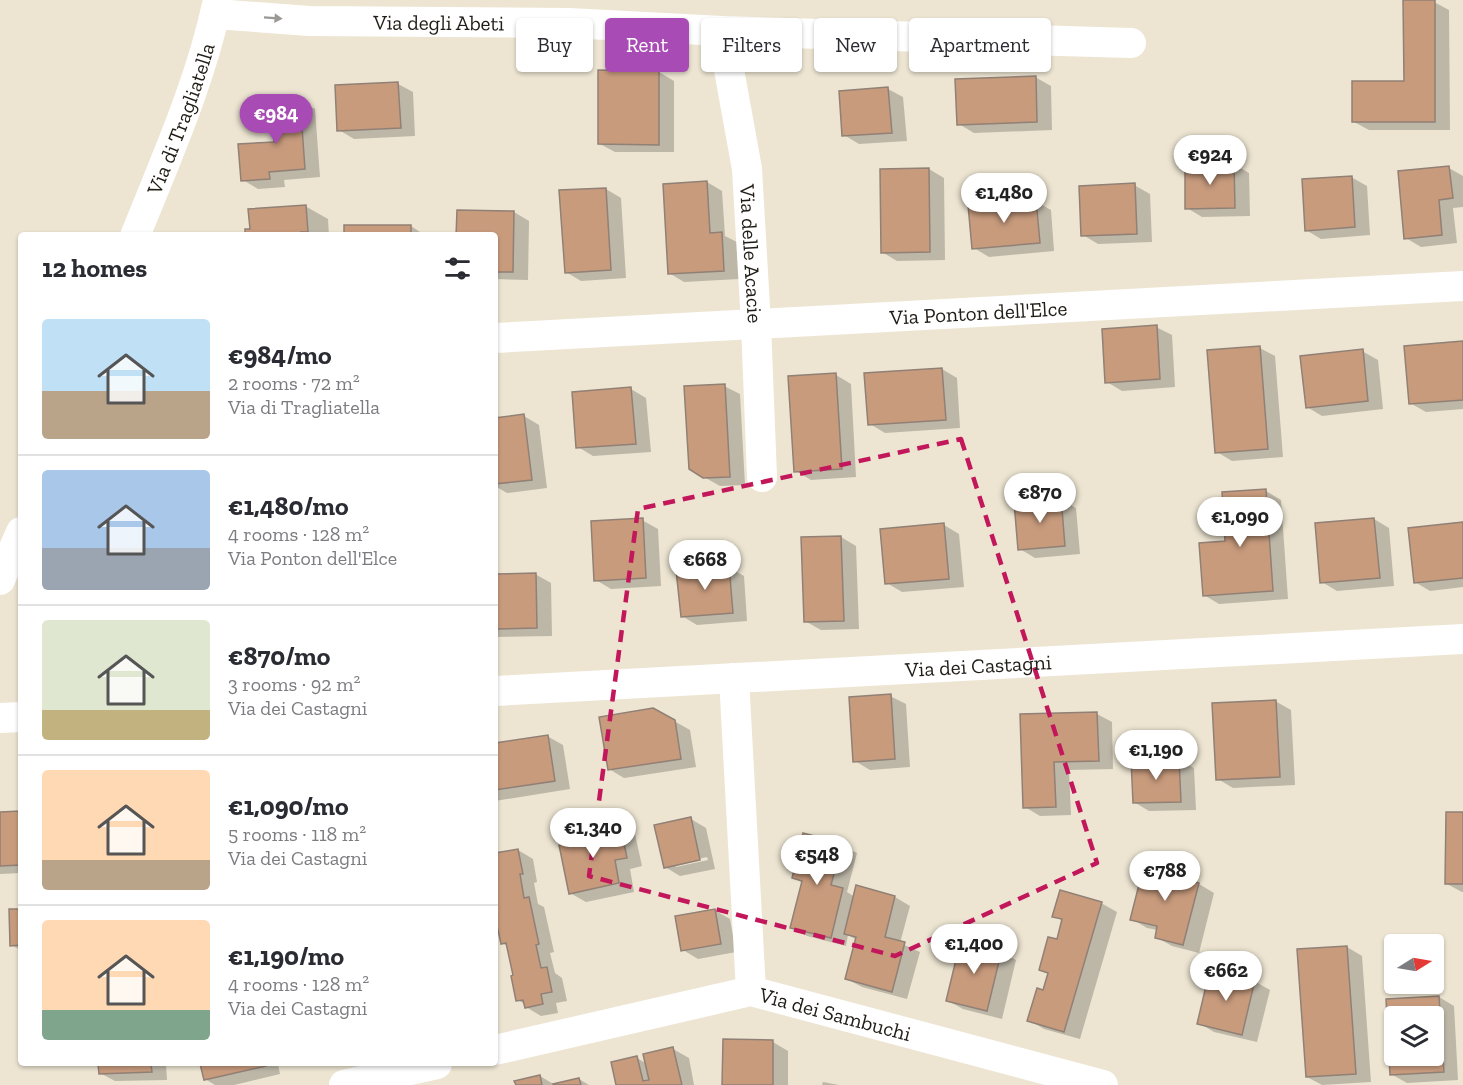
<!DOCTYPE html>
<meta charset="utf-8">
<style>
:root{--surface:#fff;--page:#f7f7f7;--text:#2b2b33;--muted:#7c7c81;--line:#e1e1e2;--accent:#a84bb4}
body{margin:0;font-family:"Zilla Slab",serif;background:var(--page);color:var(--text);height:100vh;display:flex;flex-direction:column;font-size:22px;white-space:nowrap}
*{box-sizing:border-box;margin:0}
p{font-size:20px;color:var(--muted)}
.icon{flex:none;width:33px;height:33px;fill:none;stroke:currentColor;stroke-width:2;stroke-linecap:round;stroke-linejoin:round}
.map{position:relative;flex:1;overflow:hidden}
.details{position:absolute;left:18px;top:232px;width:480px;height:834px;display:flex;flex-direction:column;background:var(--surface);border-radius:6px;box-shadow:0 2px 4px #0004}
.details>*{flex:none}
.guide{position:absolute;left:516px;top:18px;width:570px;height:54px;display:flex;gap:12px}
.needle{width:39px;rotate:79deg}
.controls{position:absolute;left:1384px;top:934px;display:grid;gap:12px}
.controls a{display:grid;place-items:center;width:60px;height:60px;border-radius:6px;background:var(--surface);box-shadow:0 2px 4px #0004;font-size:30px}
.price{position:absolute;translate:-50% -51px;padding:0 14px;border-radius:21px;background:#fff;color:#222;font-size:20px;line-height:39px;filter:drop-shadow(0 2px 3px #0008)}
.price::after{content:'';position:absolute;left:50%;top:36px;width:18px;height:14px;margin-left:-9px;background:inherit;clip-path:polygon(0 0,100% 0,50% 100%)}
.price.current{background:var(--accent);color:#fff}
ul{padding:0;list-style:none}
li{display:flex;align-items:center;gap:18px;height:150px;padding:0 24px}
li+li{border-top:2px solid var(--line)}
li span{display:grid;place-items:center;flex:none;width:168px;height:120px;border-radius:6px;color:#555}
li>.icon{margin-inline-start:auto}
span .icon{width:72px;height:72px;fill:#fffc;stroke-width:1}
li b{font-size:26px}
h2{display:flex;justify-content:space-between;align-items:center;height:72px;padding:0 24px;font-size:26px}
.chip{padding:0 21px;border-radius:6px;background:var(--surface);box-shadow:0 2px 4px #0004;font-size:21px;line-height:54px}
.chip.current{background:var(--accent);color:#fff}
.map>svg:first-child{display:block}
.shadow{fill:#0003;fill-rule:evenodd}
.building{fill:#c89b7d;stroke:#918075;stroke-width:1.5;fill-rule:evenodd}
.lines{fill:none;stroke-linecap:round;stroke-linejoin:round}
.minor{stroke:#fff;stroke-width:30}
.oneway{fill:#9b9996}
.marked{fill:none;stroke:#c2185b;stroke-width:4.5;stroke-dasharray:12 8;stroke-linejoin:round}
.labels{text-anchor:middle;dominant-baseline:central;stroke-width:4.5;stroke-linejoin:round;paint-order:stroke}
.street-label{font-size:21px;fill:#201d16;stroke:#ede5d2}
</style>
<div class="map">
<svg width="1463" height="1085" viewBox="0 0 1463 1085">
<rect width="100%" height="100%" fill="#ede5d2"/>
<!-- shadow -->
<path class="shadow" d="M1434 2 1449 10 1450 130H1369L1354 122 1405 82Z
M659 72 674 81V152H615L600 144Z
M1035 77 1051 86 1052 130 974 133 959 124Z
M398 84 413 92 415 136 354 139 339 130Z
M888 89 903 97 907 141 859 144 844 135Z
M299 100 315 109 320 177 284 180 285 187 258 189 243 180 276 143Z
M1234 164 1249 173 1250 216 1202 217 1187 208Z
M1449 168 1463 176V207L1453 208 1457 243 1421 247 1406 238Z
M929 169 944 178 945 260 897 261 882 252 881 170Z
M1351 177 1367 186 1370 235 1321 239 1306 230Z
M707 182 722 191 725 236 737 242 739 279 684 282 669 273Z
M1134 185 1150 194 1152 242 1098 244 1083 235Z
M606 189 621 198 626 278 581 281 566 272Z
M1035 201 1051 210 1054 251 989 257 974 248Z
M305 206 328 219 329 236H247Z
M514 212 529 221 528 280 495 279V236Z
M411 226 426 236H346Z
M1156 327 1172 335 1175 387 1122 391 1107 382Z
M1463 342V409L1426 412 1410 403Z
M1260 348 1275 356 1283 457 1232 461 1217 452Z
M1362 351 1378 360 1383 409 1322 416 1307 407Z
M942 369 957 378 960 428 885 433 870 424Z
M836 375 851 384 856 477 811 480 796 471Z
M724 386 740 394 745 485 720 486 704 477Z
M631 389 646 398 651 452 593 456 578 447Z
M524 416 539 425 547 488 507 493 495 486V420Z
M1266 491 1281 500 1288 599 1219 604 1204 595 1226 543Z
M1061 499 1076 508 1080 554 1035 558 1020 549Z
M1374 519 1389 528 1394 586 1337 591 1322 582Z
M642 520 658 529 661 586 611 589 596 580Z
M1463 524V587L1430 591 1415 582Z
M944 525 959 534 964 587 902 592 887 583Z
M841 537 856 546 859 629 821 630 805 621Z
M728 567 744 576 747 621 697 625 682 616Z
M535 574 551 583 552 636 495 637V575Z
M890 696 906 704 910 767 870 770 855 761Z
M1275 701 1291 710 1295 785 1233 788 1218 779Z
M1097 714 1112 722 1113 769 1069 770 1071 815 1040 816 1025 807 1022 716Z
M674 721 690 730 696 767 624 778 609 769Z
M547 736 563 745 570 789 495 801V745Z
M1179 760 1194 768 1196 810 1149 811 1134 802Z
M0 813 21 814V873L0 874Z
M1463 814V892H1462L1447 884Z
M691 819 706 828 715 869 680 876 665 867ZM707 857 708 860 676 867V864Z
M620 826 635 834 642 866 630 869 634 892 586 902 570 893 580 842Z
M841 845 857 853 847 892 855 897 857 887 895 897 910 906 900 943 920 952 907 999 862 987 847 979 857 940 848 935 846 946 807 936 792 927 803 883 794 878Z
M518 850 533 859 537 882 534 883 538 904 544 907 554 952 550 953 555 973 562 978 567 1001 556 1003 558 1013 541 1016 526 1007V1005L518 1000 515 977 509 947 502 943 495 908V906L499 905 495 887V855Z
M1174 870 1190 879 1189 882 1199 884 1214 893 1199 953 1172 946 1156 937 1158 930 1147 928 1132 919Z
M1101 903 1117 912 1080 1039 1044 1029 1029 1020 1044 992 1049 974 1040 969 1058 941 1063 921 1054 916Z
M21 910V950L11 945Z
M714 910 730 919 736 952 698 959 683 950Z
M1347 947 1362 956 1371 1082 1322 1085 1307 1077 1299 950Z
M1001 951 1016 960 1002 1019 963 1009 948 1001Z
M1254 981 1270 990 1257 1042 1214 1032 1199 1023Z
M1439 997 1454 1006 1458 1080 1407 1083 1391 1074 1387 1000ZM1395 1017H1434V1056H1395Z
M724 1041 773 1042 788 1051V1085H724Z
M673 1049 689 1058 694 1085H617L637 1058 647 1064Z
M100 1064H166L167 1080 115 1081 100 1073Z
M202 1064H278L280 1074 234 1085H215L205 1079Z
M540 1076 555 1085H517Z
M579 1079 589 1085H556Z
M823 1082 839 1085H822Z"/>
<!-- building -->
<path class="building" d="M1403 0H1435V122H1352V81H1404Z
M598 70 659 71V145L598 144Z
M1036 76 1037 122 957 125 955 79Z
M398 82 401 128 337 131 335 85Z
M888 87 892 133 842 136 839 91Z
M300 99 305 169 269 172 270 179 241 181 238 144 274 142 271 101Z
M1185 163H1234L1235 208 1185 209Z
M1449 166 1453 198 1439 200 1442 235 1404 239 1398 171Z
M929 168 930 252 881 253 880 169Z
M1352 176 1355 227 1305 231 1302 179Z
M707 181 710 233 722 232 724 271 668 274 663 184Z
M1135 183 1137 234 1081 236 1079 186Z
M606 188 611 270 565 273 559 190Z
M1036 199 1040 243 972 249 968 205Z
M306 205 308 232H301V236H245V229H250L248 209Z
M457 210 514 211 513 272H495V236H456Z
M344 225H411V236H344Z
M1157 325 1160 379 1105 383 1102 329Z
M1463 341V400L1409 404 1404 346Z
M1260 346 1268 449 1215 453 1207 350Z
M1363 349 1368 401 1306 408 1300 356Z
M942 368 946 420 868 425 864 373Z
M836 373 842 469 794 472 788 376Z
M725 384 730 477 703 478 689 469 684 386Z
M631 387 636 444 576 448 572 392Z
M524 414 532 480 495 484V418Z
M1266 489 1273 591 1203 596 1199 543 1225 541 1222 492Z
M1061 497 1065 546 1018 550 1014 502Z
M643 518 646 578 594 581 591 521Z
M1374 518 1380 578 1320 583 1315 523Z
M1463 522V578L1414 583 1408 528Z
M944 523 949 579 885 584 880 529Z
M841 536 844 621 804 622 801 537Z
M729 565 733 613 681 617 676 570Z
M536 573 537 628 495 629V574Z
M891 694 895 759 853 762 849 697Z
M1276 700 1280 777 1216 780 1212 703Z
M653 708 675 720 681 759 608 770 599 717Z
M1097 712 1099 761 1054 762 1056 807 1023 808 1020 714Z
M548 735 555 781 495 790V743Z
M1179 758 1181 802 1133 803 1131 759Z
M20 811 21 865 0 866V812Z
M1446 812H1463V884H1445Z
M691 817 700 860 664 868 654 825Z
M620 824 627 858 615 860 619 883 569 894 559 845 578 841 576 833Z
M803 833 842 843 831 885 843 888 831 938 790 928 802 881 792 878Z
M518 849 523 874H520L524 898 529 897 539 944 536 945 541 968 547 967 552 992 541 994 543 1004 525 1008 523 1000 516 1001 511 976 513 975 506 943 501 944 495 916V905L497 904 495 894V853Z
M1145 861 1175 868 1173 876 1199 883 1183 945 1155 938 1157 926 1130 920Z
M856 885 895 896 885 937 905 942 892 992 845 979 856 937 844 934Z
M1060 890 1102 902 1064 1032 1027 1021 1037 988 1043 990 1048 973 1039 970 1048 937 1057 939 1062 919 1052 917Z
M9 909H21V945L10 946Z
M715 909 721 944 681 951 675 916Z
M961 939 1002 949 987 1011 946 1001Z
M1347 946 1356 1074 1306 1077 1297 949Z
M1210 969 1255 980 1242 1035 1197 1024Z
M1439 996 1444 1072 1390 1075 1386 999ZM1395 1017H1434V1056H1395Z
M723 1039 773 1040V1085H722Z
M673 1047 682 1085H616L611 1062 637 1056 643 1081 649 1080 643 1054Z
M98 1064H151L152 1072 99 1074Z
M200 1064H265L266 1066 204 1080Z
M540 1075 542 1085H516L514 1081Z
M579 1078 581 1085H554L553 1084Z"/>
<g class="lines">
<!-- minor -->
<g class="minor">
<path id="s1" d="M215 14 309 21 569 23 722 31 1131 43"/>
<path id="s2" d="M722 31 747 169 756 324 762 477"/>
<path id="s3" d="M135 236C166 159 201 81 218 0"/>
<path id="s4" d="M495 338 1463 286"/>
<path d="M0 580 21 532"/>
<path d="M734 678 751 991"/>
<path id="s5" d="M495 691 1463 639"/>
<path d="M0 718 21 717"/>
<path id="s6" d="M495 1050 751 991 1103 1085"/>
<path d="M344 1085 437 1064"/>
</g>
</g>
<!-- one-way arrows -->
<defs><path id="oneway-solid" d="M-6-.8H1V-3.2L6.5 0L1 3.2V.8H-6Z" transform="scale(1.5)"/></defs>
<use class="oneway" href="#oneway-solid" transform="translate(273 18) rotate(4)"/>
<!-- marked area -->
<path class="marked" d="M961 439 1097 863 895 956 589 876 638 509Z"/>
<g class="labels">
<!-- street labels -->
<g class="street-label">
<text stroke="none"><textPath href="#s1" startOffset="224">Via degli Abeti</textPath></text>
<text stroke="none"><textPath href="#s3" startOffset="126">Via di Tragliatella</textPath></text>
<text stroke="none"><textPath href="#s2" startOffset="225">Via delle Acacie</textPath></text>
<text stroke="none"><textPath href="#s4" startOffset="484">Via Ponton dell'Elce</textPath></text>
<text stroke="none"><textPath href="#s5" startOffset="484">Via dei Castagni</textPath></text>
<text stroke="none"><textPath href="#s6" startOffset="350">Via dei Sambuchi</textPath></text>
</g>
</g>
</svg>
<div class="controls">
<a><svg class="needle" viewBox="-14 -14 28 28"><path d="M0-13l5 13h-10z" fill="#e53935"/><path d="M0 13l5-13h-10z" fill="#7c7c81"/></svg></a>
<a><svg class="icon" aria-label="layers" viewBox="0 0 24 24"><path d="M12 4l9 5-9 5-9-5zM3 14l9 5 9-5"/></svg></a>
</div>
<b class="price current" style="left:276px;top:145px">€984</b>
<b class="price" style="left:1210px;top:186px">€924</b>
<b class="price" style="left:1004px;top:224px">€1,480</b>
<b class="price" style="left:1040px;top:524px">€870</b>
<b class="price" style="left:1240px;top:548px">€1,090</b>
<b class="price" style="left:705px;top:591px">€668</b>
<b class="price" style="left:1156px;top:781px">€1,190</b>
<b class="price" style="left:593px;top:859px">€1,340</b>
<b class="price" style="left:817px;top:886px">€548</b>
<b class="price" style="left:1165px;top:902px">€788</b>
<b class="price" style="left:974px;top:975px">€1,400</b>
<b class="price" style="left:1226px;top:1002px">€662</b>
<div class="guide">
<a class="chip">Buy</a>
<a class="chip current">Rent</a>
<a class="chip">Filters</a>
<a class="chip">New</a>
<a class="chip">Apartment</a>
</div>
<section class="details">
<h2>12 homes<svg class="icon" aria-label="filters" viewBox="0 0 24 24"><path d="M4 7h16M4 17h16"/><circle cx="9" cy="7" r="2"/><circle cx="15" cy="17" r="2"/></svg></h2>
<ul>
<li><span style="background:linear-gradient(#bfe0f5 60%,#b9a48a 0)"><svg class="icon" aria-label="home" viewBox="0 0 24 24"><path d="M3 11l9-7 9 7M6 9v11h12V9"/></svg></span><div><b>€984/mo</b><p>2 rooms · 72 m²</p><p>Via di Tragliatella</p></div></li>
<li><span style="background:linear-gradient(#a9c7e8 65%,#9aa5b1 0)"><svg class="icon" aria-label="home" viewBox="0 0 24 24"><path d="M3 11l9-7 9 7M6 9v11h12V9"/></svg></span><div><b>€1,480/mo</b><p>4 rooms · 128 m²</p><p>Via Ponton dell'Elce</p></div></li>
<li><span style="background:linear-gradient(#dfe7d0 75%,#c2b280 0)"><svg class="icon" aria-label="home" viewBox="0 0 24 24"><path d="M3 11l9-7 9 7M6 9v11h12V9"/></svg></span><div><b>€870/mo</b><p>3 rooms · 92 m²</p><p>Via dei Castagni</p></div></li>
<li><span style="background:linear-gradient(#ffd9b3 75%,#b9a48a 0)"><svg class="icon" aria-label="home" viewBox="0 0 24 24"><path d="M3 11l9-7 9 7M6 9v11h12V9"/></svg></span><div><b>€1,090/mo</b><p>5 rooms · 118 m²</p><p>Via dei Castagni</p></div></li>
<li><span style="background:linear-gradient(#ffd9b3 75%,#7fa58c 0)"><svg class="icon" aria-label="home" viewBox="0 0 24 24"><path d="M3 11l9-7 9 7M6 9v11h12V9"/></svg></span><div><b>€1,190/mo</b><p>4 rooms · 128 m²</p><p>Via dei Castagni</p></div></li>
</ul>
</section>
</div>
